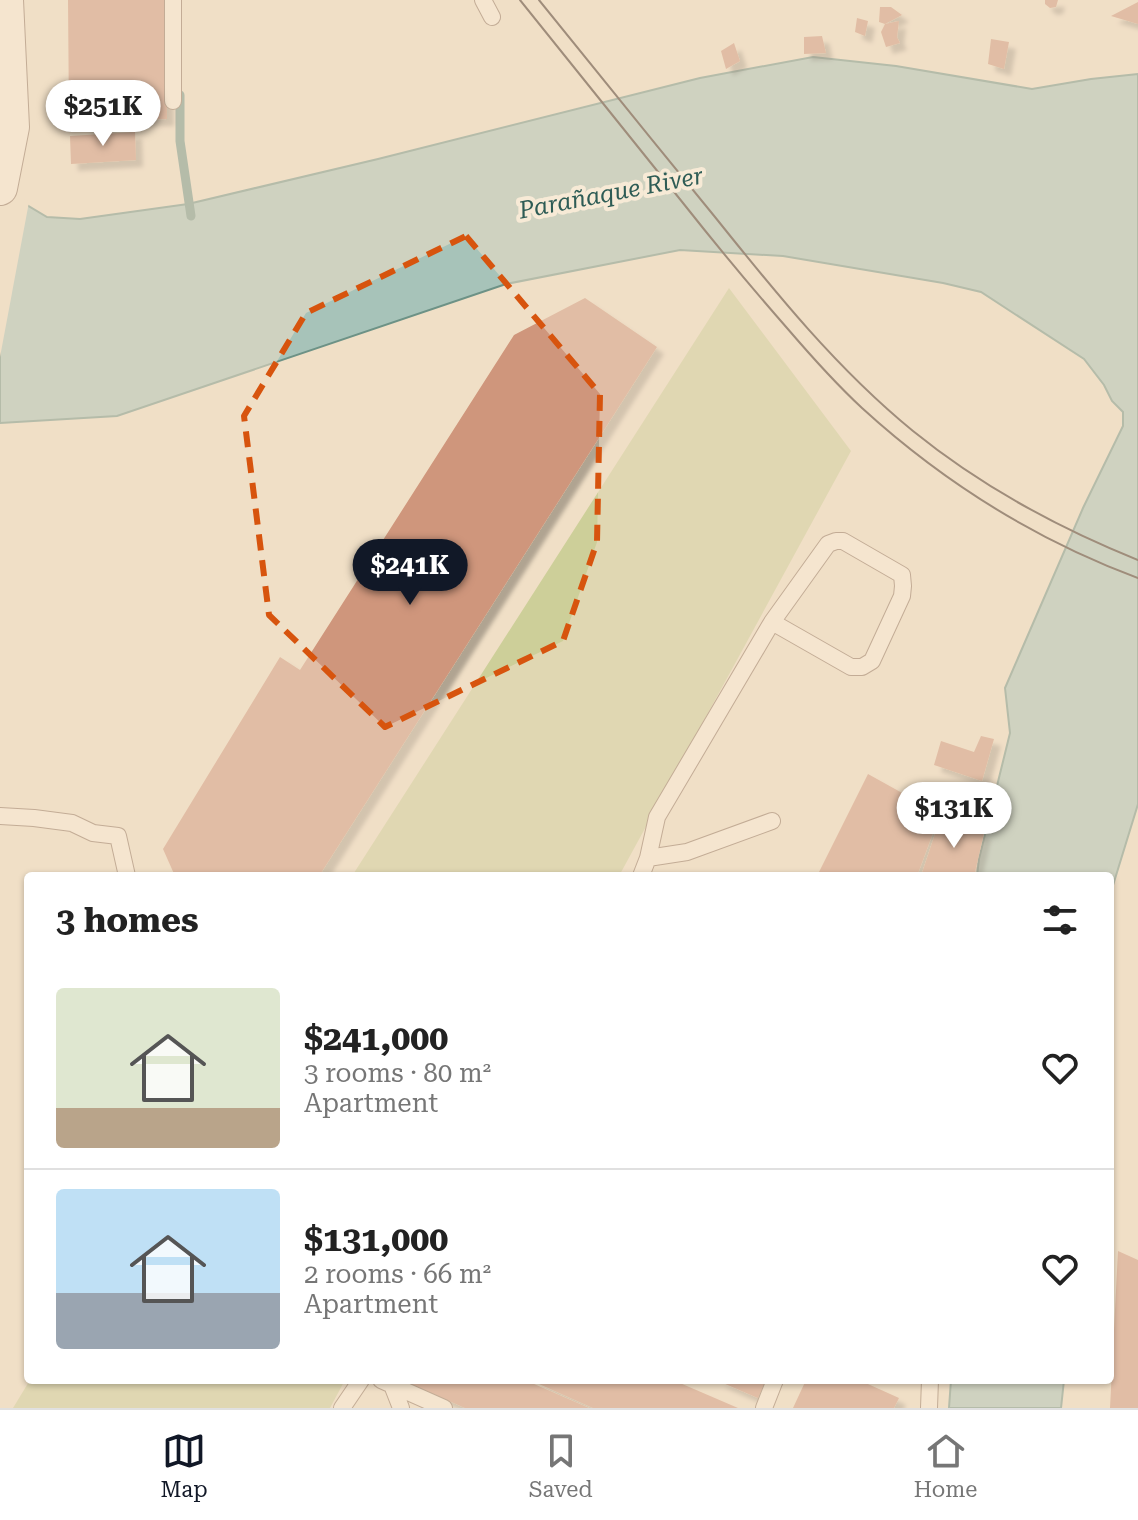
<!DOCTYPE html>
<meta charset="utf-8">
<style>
:root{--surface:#fff;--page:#f2f2f2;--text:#222;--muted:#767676;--line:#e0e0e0;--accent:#111827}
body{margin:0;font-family:"Roboto Serif",serif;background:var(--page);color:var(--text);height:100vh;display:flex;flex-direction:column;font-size:30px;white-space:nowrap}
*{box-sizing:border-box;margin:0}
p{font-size:26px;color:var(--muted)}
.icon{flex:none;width:44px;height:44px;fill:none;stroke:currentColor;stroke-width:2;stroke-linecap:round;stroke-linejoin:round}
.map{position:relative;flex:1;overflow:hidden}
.details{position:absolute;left:24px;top:872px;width:1090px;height:512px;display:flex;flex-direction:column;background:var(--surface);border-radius:8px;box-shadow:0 2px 6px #0004}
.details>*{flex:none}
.price{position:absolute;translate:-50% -68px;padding:0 18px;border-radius:28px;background:#fff;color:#222;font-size:26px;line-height:52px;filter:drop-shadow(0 2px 4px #0008)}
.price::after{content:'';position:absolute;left:50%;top:48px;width:24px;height:18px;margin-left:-12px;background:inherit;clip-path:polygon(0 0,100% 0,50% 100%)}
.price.on{background:var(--accent);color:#fff}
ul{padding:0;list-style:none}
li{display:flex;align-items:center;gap:24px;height:200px;padding:0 32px}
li+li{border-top:2px solid var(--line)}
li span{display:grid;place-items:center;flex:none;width:224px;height:160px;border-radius:8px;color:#555}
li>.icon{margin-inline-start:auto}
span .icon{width:96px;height:96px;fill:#fffc;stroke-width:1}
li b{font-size:34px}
h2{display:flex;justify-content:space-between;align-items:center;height:96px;padding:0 32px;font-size:34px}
.menu{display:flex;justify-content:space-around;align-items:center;height:112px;border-top:2px solid var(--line);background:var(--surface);font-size:22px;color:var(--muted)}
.menu a{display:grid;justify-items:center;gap:4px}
.menu .on{color:var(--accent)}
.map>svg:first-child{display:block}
.green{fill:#cdcf99}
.water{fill:#a7c3b9;stroke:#6d9286;stroke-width:2}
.pier{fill:#f0dfc6}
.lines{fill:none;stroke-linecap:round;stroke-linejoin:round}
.stream{stroke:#6d9286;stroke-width:9}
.building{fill:#cf967b;filter:url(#shadow)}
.service-casing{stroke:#8c705b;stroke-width:18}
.minor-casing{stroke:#8c705b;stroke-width:36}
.service{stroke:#faedda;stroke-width:16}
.minor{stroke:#faedda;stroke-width:34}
.tram{stroke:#3c2a1f;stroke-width:2}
.marked{fill:none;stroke:#d7540e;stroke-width:6;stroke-dasharray:16 10;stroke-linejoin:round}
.labels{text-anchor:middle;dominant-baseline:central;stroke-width:8;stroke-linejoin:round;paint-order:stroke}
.water-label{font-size:24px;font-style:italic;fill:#2e5c55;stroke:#f7ead6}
</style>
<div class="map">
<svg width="1138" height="1408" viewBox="0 0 1138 1408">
<defs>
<filter id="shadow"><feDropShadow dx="7" dy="7" stdDeviation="2" flood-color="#0004"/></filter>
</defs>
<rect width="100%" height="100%" fill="#f0dfc6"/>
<!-- green -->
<path class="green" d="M729 288 851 451 619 876H352Z
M30 1380H345L330 1408H13Z"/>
<!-- water -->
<path class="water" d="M813 57 896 66 1032 89 1091 79 1138 74V804L1110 895V876H977L979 859 1010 733 1005 688 1083 508 1123 426V412L1112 401 1104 385 1084 359 981 292 943 283 783 256 680 250 506 284 117 416 0 423V189L47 217 80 219 188 204 378 159 700 78Z
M951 1380H1064L1061 1408H949Z"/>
<!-- pier -->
<path class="pier" d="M0 185 29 202 0 357Z"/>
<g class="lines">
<!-- stream -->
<path class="stream" d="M180 95V141L191 216"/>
</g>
<!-- building -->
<path class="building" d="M68 0H166L167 119 69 120Z
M1045 0H1058L1056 7 1050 8 1045 4Z
M1138 2V24L1111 16Z
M880 7H891L902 15 885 24 879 22Z
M857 18 868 21 865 36 855 32Z
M899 21 897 37 900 43 886 47 881 32 885 24Z
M822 36 826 53 804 54V37Z
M991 39 1009 42 1004 69 988 64Z
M734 43 740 61 726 69 721 51Z
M135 132 136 160 71 164 70 136Z
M585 298 657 347 319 876H175L163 849 280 657 300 670 514 335Z
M981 736 994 739 982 781 934 765 941 741 974 752Z
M868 774 940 814 917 876H817Z
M942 813 984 833 974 876H921Z
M1118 1251 1138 1260V1408H1110Z
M402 1380H525L589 1408H465Z
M530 1380H673L738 1408H593Z
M716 1380H766L758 1398Z
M806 1380H859L899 1398 894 1408H793Z"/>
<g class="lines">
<defs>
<path id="service" d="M173 0V101
M483 0 492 17
M0 816 34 818 72 823 93 833 118 836 127 876
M648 858 687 852 772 821
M641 876 648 858 657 817 772 622 828 544 836 541H843L902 575 903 586 902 596 872 661 862 667H851L772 622
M381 1380 444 1408
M392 1385 401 1408
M342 1408 361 1380
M764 1408 775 1380
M929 1408 930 1380"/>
<path id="minor" d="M0 188 12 127 6 0"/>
</defs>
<!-- service casing -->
<use href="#service" class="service-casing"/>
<!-- minor casing -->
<use href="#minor" class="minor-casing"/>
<!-- service -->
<use href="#service" class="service"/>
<!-- minor -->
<use href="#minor" class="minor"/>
<!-- tram -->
<path class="tram" d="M520 0C574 68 629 135 683 203 717 246 751 287 787 328 811 356 835 383 862 408 942 481 1036 540 1138 578
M539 0C597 72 656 145 715 217 775 292 837 369 913 431 982 487 1056 527 1138 560"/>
</g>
<!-- marked area -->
<path d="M0 0H1138V1408H0ZM466 236 600 394 597 542 563 641 385 727 269 615 244 416 306 313Z" fill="#f0dfc6" fill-opacity=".55" fill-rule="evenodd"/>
<path class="marked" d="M466 236 600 394 597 542 563 641 385 727 269 615 244 416 306 313Z"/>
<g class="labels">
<!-- water labels -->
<g class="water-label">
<text transform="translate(611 193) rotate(-11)">Parañaque River</text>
</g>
</g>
</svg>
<b class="price" style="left:103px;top:148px">$251K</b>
<b class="price on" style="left:410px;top:607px">$241K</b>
<b class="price" style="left:954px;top:850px">$131K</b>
<section class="details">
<h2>3 homes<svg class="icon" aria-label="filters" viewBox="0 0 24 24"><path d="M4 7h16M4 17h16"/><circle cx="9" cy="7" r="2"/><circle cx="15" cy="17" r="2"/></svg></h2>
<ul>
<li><span style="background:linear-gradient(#dfe7d0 75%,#b9a48a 0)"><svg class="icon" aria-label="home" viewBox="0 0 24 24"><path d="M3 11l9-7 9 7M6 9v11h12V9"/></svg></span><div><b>$241,000</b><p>3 rooms · 80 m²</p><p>Apartment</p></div><svg class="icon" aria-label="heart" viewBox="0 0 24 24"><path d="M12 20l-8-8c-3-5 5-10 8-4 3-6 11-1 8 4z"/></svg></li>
<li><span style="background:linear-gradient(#bfe0f5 65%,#9aa5b1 0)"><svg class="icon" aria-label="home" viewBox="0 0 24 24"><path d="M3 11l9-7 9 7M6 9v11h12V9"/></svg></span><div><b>$131,000</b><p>2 rooms · 66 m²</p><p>Apartment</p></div><svg class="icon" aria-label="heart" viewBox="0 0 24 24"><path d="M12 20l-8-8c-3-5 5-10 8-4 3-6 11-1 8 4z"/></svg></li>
</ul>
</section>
</div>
<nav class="menu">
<a class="on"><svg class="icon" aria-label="map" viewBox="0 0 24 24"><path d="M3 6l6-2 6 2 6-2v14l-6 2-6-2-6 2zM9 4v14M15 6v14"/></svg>Map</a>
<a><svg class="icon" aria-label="saved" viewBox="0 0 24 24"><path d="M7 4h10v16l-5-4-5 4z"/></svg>Saved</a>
<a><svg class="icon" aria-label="home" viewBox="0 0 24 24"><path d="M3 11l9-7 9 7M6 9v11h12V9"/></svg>Home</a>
</nav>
